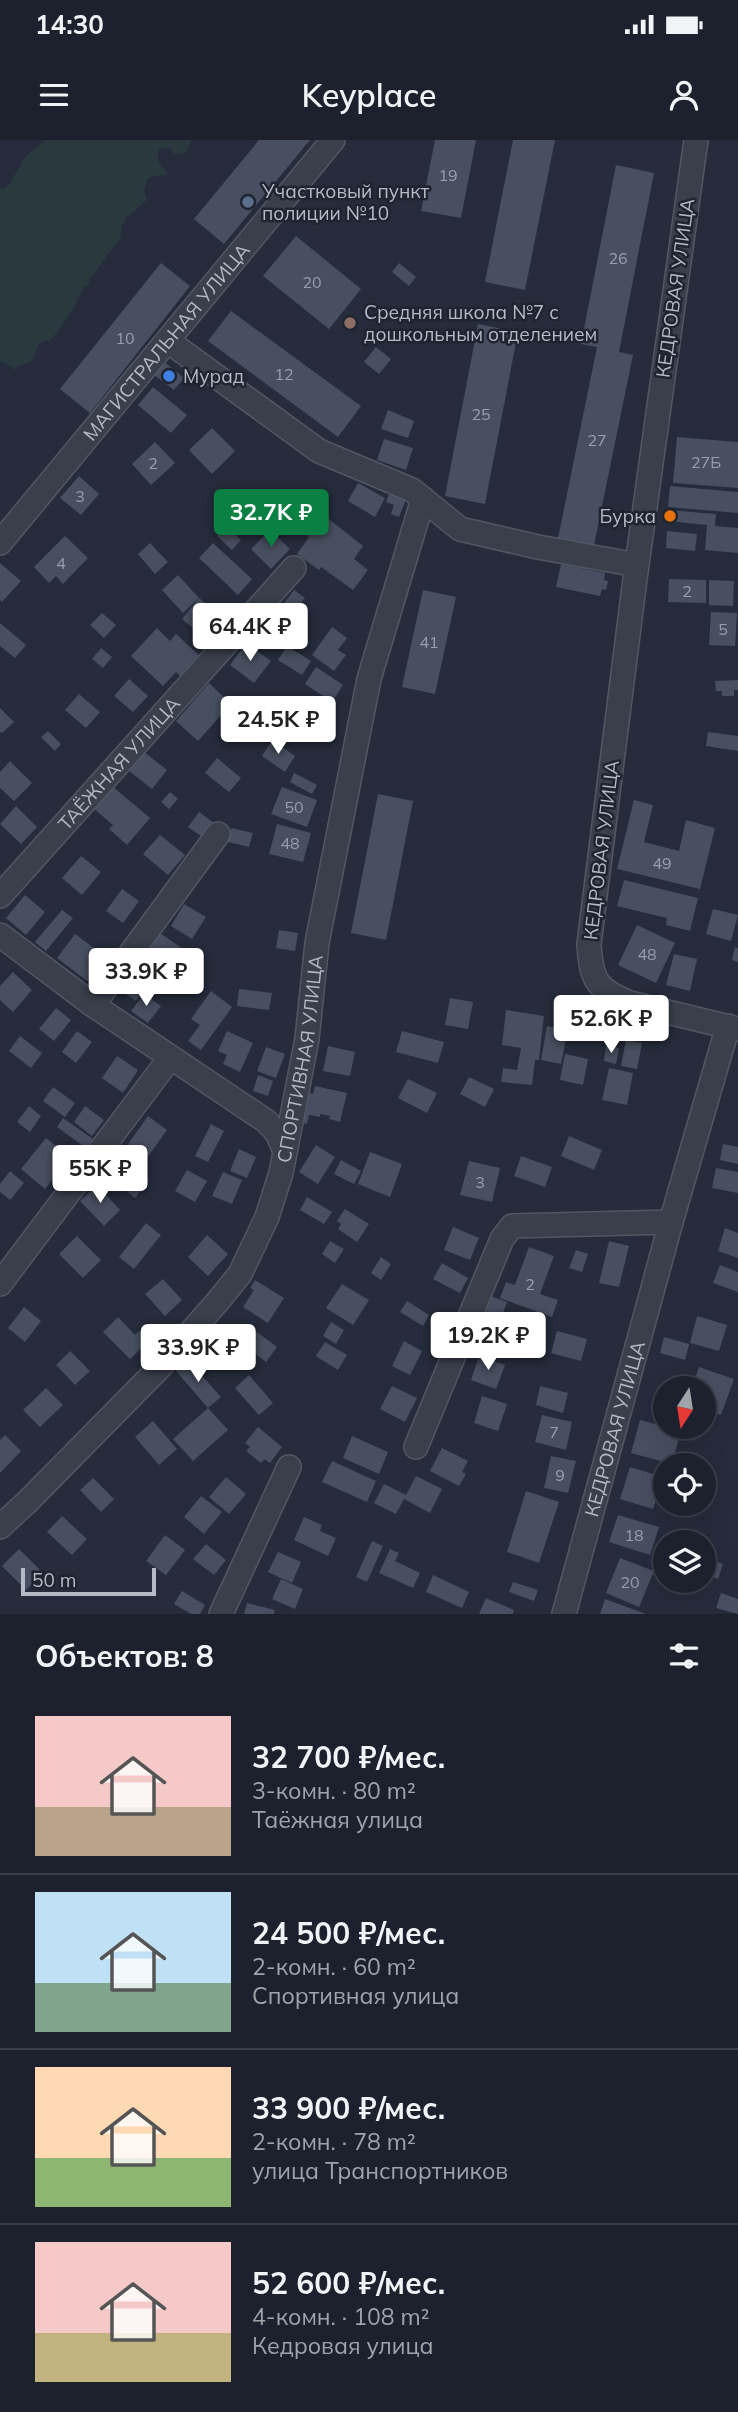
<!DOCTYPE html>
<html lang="ru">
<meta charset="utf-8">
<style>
:root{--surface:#1c212d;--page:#292e39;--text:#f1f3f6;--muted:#a0a3aa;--line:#3a3e49;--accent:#0b8043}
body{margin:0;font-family:Mulish,sans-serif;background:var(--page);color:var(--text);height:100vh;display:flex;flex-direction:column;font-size:26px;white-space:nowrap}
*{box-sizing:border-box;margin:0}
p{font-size:23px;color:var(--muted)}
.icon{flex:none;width:38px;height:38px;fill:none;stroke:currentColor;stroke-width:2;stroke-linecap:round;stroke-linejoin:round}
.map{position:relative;height:1474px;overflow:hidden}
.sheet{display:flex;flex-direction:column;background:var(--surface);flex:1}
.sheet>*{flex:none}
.needle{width:46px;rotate:192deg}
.fabs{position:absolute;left:653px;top:1236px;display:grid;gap:14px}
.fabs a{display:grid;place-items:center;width:63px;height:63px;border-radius:50%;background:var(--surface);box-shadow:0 7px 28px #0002,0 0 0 2px var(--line);font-size:35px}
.scale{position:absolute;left:21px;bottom:18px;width:135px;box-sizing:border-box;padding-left:7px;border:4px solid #b6bac7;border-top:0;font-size:19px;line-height:24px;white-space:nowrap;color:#b6bac7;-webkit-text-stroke:5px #1f2431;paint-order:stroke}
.price{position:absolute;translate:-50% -60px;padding:0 16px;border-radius:7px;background:#fff;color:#222;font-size:23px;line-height:46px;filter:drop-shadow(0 2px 4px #0008)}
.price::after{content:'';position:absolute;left:50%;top:42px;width:21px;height:16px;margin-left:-10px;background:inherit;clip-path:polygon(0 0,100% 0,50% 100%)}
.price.active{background:var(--accent);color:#fff}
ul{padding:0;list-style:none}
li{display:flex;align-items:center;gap:21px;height:175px;padding:0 35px}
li+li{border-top:2px solid var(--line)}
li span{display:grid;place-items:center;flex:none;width:196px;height:140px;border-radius:0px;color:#555}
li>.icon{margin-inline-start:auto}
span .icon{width:84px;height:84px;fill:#fffc;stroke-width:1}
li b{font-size:30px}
h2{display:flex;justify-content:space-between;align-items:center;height:84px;padding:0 35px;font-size:30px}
.status{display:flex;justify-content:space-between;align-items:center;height:49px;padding:0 35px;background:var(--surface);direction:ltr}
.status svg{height:19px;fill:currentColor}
header{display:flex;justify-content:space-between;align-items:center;height:91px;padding:0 35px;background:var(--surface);font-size:32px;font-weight:600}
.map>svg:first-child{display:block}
.green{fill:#29393e}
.building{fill:#484f60}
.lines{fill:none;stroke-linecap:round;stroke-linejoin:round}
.minor-casing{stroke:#525764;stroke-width:26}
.minor{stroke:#3a3f4c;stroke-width:23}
.service-dot{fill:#5c6f8a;stroke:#1f2431;stroke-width:2.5}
.education-dot{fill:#8d6e63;stroke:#1f2431;stroke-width:2.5}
.shop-dot{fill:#3f7fe0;stroke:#1f2431;stroke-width:2.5}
.food-dot{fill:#e8710a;stroke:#1f2431;stroke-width:2.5}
.labels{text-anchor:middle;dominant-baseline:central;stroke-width:5;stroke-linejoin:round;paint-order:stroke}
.number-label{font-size:16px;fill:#9a9fad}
.poi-label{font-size:19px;fill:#b6bac7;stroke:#1f2431;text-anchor:start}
.street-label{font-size:19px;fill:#b6bac7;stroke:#1f2431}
</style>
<div class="status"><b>14:30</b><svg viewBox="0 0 49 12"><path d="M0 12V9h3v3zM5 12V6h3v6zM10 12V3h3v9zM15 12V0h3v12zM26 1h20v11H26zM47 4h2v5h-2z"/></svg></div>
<header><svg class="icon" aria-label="menu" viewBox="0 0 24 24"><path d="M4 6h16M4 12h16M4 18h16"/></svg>Keyplace<svg class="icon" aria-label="person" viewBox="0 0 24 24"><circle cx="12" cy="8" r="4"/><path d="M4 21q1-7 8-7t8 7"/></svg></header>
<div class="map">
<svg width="738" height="1474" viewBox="0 0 738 1474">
<rect width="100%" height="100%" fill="#262c3c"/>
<!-- green -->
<path class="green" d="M45 0H192L185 13 174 14 170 8 164 7 158 10V21L167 31V35L153 36 147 40 144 51 147 60 127 77 122 85 120 100 108 114 93 136H91L88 145 83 148C76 167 63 185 50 201L46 200 39 204 32 221 17 227 16 230 0 221V48L4 49 8 46 26 16Z"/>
<!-- building -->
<path class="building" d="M259 0H310L224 104 194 79Z
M435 0H476L461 78 421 71Z
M513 0H555L525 150 485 142Z
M616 25 654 33 619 212 633 215 593 410 557 403 597 207 581 204Z
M296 96 361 149 329 189 263 136Z
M161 123 190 146 90 273 60 249Z
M399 123 416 137 409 146 392 132Z
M231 171 361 266 338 297 208 201Z
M478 184 518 192 485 364 445 356Z
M376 207 391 219 379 234 364 222Z
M163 221 184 238 174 250 153 234Z
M153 247 187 275 171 293 138 265Z
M388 270 414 281 408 298 381 289Z
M212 288 235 311 212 334 189 310Z
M677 297 738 302V348L673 343Z
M384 299 413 308 406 330 377 320Z
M155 302 175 323 151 345 132 324Z
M79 336 99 354 81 375 60 358Z
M358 343 385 358 375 377 348 361Z
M670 346 738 352V373L668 367Z
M390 351 407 357 399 377 391 374 394 365 386 362Z
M300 362 323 379 325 376 363 406 354 419 368 430 353 450 321 427 319 430 297 414 309 397 287 380Z
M668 370 716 374 715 386 738 388V413L705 410 707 385 667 381Z
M226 386 241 400 232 410 217 396Z
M270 390 290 409 271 429 251 409Z
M667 391 697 394 695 411 666 408Z
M65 396 88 418 63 444 56 436 49 443 34 427Z
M150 403 168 422 155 434 138 414Z
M213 403 252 439 238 455 199 418Z
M0 423 21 441 2 462 0 460Z
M561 424 605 433 604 440 608 441 606 450 602 449 600 456 556 447Z
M178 435 199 458 183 473 162 450Z
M669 439 706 440V463L668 462Z
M709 440 734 441 733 466 709 465Z
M294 450 305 458 292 474 282 466Z
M423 450 456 457 435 554 402 547Z
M199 458 216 472 199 493 182 479Z
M274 471 290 483 274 504 258 491Z
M711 472 737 473 735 506 709 505Z
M102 473 116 485 104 498 90 485Z
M0 483 26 505 15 518 0 506Z
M332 487 347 498 338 510 346 515 334 531 312 515Z
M157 488 170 501 176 494 199 515 180 536 176 532 163 546 131 516Z
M246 503 271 521 254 543 230 525Z
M287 506 311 521 302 535 278 520Z
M101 508 112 517 103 528 92 519Z
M316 527 343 545 332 562 305 544Z
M129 539 148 556 133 572 114 556Z
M738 540V550H734V556H722V551H716L715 541Z
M209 543 231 564 198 601 176 581Z
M79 554 100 572 86 588 65 570Z
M0 568 14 582 2 593 0 592Z
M241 568 254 579 238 597 225 586Z
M48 591 61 604 55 611 41 597Z
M708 592 738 596V611L706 606Z
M272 600 295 616 285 632 262 616Z
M143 611 167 630 152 649 128 630Z
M217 618 241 638 229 652 205 633Z
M10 621 32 643 14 661 0 648V632Z
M294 633 317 645 312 654 290 642Z
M112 646 150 678 127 705 109 689 113 685 93 668Z
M282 647 317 660 307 687 271 674Z
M170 652 178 659 169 669 161 662Z
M378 654 413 661 386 800 351 793Z
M634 660 653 665 644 702 679 711 686 680 715 688 700 749 617 729Z
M16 666 37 687 21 704 0 684Z
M199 672 214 683 204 698 188 687Z
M277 684 311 693 303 722 269 714Z
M231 688 253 693 249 707 228 702Z
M160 695 185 715 168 735 143 714Z
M81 716 101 732 82 755 62 738Z
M624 740 698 758 690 791 666 785 667 778 617 766Z
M122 749 139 761 123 783 106 771Z
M25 755 45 772 26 795 6 778Z
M184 764 206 777 192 799 171 786Z
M713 769 738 775 731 801 706 794Z
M62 770 73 778 46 811 35 802Z
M637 785 675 803 656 843 618 825Z
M279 790 298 793 295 811 276 808Z
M160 793 186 811 165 840 156 834 136 861 119 849Z
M75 794 106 817 87 841 57 818Z
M735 807 738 808V822L732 820Z
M674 814 697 819 690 851 666 845Z
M13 832 32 850 13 872 0 860V846Z
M239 849 272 853 269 870 237 866Z
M211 851 232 867 201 910 188 901 200 885 191 879Z
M144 854 161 866 148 883 131 871Z
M450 858 473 862 468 889 445 885Z
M56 868 71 880 54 901 39 889Z
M506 870 544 876 539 920H535L532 945 501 942 503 928 517 930 521 908 502 905Z
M547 886 568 890 561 924 541 920Z
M77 891 92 902 76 923 62 912Z
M227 891 253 903 240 932 223 924 227 915 218 911Z
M402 891 444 902 438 923 396 912Z
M20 896 42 913 31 928 9 911Z
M626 900 642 903 637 929 621 926Z
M328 906 355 912 350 936 323 931Z
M606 906 619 908 616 924 604 921Z
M266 907 285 914 276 938 257 931Z
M565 914 588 919 583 945 560 940Z
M117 916 138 930 123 953 102 938Z
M609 928 633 933 627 965 602 960Z
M258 935 273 941 268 956 253 951Z
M469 937 494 949 485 967 460 954Z
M408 939 437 953 427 973 398 958Z
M315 946 347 953 340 982 329 979 330 976 320 974V977L309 975 307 984 295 982 301 952 313 954Z
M53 947 75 963 65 977 43 961Z
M29 966 41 976 30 992 17 982Z
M85 966 104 980 92 996 74 982Z
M148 976 167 990 147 1018 128 1004Z
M63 978 93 999 86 1008 57 987Z
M211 984 224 991 208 1022 195 1016Z
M569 996 602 1010 594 1030 561 1016Z
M46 998 70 1017 45 1049 21 1029Z
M723 1004 738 1007V1024L720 1020Z
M316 1005 335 1017 318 1044 299 1032Z
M239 1009 256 1017 247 1038 230 1031Z
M370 1012 402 1024 390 1057 358 1044Z
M521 1016 552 1027 545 1047 514 1036Z
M123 1018 149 1040 135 1058 108 1036Z
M341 1020 361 1031 354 1044 334 1034Z
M469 1021 500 1028 492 1062 460 1055Z
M716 1028 738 1032V1053L712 1048Z
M187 1030 207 1041 195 1062 175 1051Z
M10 1031 24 1043 10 1060 0 1052V1044Z
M223 1032 242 1040 232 1064 212 1056Z
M97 1045 120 1070 104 1086 80 1061Z
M307 1057 332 1072 324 1084 300 1070Z
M345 1069 369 1084 357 1102 338 1089 341 1084 337 1081Z
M146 1083 161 1095 134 1129 119 1117Z
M453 1087 479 1098 470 1120 444 1110Z
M725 1088 738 1093V1118L718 1111Z
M207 1095 228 1114 208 1136 188 1117Z
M77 1096 101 1120 83 1138 59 1114Z
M330 1101 344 1109 335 1123 322 1114Z
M609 1101 629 1106 619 1147 599 1143Z
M529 1107 554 1116 540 1154 558 1160 552 1177 500 1158 506 1142 515 1145Z
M576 1110 588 1114 582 1132 569 1128Z
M381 1117 391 1124 381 1140 371 1133Z
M442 1123 468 1138 460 1153 433 1139Z
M720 1125 738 1132V1152L713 1143Z
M163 1139 182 1160 165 1176 145 1154Z
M255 1140 284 1158 268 1183 243 1167 254 1150 250 1148Z
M342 1144 369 1160 353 1185 326 1168Z
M491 1156 507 1162 497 1190 482 1184Z
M407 1161 429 1175 423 1186 400 1172Z
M24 1167 41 1181 25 1202 8 1188Z
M697 1176 727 1185 719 1211 690 1203Z
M118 1177 135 1195 139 1191 149 1201 130 1219 103 1192Z
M331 1182 344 1190 336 1204 323 1196Z
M557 1191 587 1199 581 1221 551 1213Z
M257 1192 277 1207 266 1222 246 1207Z
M664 1197 689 1204 685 1220 660 1213Z
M404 1201 422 1211 410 1235 392 1226Z
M325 1202 347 1215 338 1230 316 1216Z
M70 1211 90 1231 75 1245 56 1225Z
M479 1216 505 1225 496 1249 471 1240Z
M188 1220 221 1257 208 1268 176 1231Z
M699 1227 734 1239 721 1275 704 1269V1248H692Z
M249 1235 273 1263 259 1275 235 1248Z
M392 1246 417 1258 405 1282 380 1269Z
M540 1246 568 1253 563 1273 536 1265Z
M46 1248 63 1265 40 1287 23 1270Z
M482 1256 507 1264 498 1291 474 1283Z
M665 1265V1283L659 1280Z
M208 1268 228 1290 193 1321 173 1299Z
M542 1275 572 1282 566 1310 535 1302Z
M704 1278 707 1279 700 1296 675 1287 704 1286Z
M640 1280 681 1291 672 1324 631 1313Z
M153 1281 177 1309 159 1325 135 1297Z
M258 1287 282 1307 270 1323 264 1319 261 1323 246 1311 250 1307 245 1303Z
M5 1295 21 1311 0 1333V1300Z
M352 1296 388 1312 379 1334 343 1318Z
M442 1308 468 1321 462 1332 466 1334 459 1346 430 1331Z
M551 1316 576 1321 568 1353 544 1348Z
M332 1321 376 1341 367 1362 322 1342Z
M630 1327 663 1337 653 1369 620 1359Z
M416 1336 442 1349 430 1373 404 1359 396 1374 374 1363 384 1344 406 1355Z
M226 1337 246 1354 229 1374 209 1357Z
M93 1338 114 1359 101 1372 80 1350Z
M526 1351 559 1362 539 1423 507 1412Z
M201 1356 222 1372 204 1394 184 1377Z
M618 1375 659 1387 650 1415 609 1402Z
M62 1376 87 1399 72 1415 47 1392Z
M304 1377 322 1385 320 1391 336 1398 328 1416 294 1400Z
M165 1395 185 1410 166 1435 146 1421Z
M372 1401 383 1406 367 1442 356 1437Z
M206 1404 226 1420 214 1435 193 1419Z
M19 1409 43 1433 26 1450 2 1426Z
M390 1409 399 1413 395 1421 420 1433 413 1448 379 1433Z
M278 1412 301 1422 292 1443 268 1432Z
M704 1417 723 1424 718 1439 704 1434Z
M620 1418 654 1431 639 1467 606 1453Z
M433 1435 469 1452 462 1468 426 1452Z
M281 1439 303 1449 295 1469 272 1459Z
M513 1442 538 1450 534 1461 509 1452Z
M182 1451 205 1465 200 1474H191L174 1464Z
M721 1453 738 1459V1474L716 1468Z
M486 1458 514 1470 513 1474H479Z
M605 1459 646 1474H600Z
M247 1463 275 1470 274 1474H244Z"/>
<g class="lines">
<defs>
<g id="minor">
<path d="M696 0 635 439 589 804C591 840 597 850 630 863L738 889"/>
<path d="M168 201 319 311 412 350 460 389 538 407 637 425"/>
<path id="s1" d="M0 403 333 0"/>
<path id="s2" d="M0 756 294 428"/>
<path d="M0 795 93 865 266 981 277 993 284 1009"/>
<path d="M93 865 218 694"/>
<path d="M0 1144 170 918"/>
<path d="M416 1307 502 1099 512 1086 671 1082"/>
<path id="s3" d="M0 1387 26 1363 162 1225 218 1161 240 1134 267 1077 281 1033 307 899 317 803 369 539 423 359"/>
<path d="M221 1474 289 1327"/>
<path id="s4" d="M564 1474 671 1082 728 886"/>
</g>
</defs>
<!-- minor casing -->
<use href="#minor" class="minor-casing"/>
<!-- minor -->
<use href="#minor" class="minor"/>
</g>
<!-- markers -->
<circle class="service-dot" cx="248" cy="62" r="7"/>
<circle class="education-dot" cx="350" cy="183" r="7"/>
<circle class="shop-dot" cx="169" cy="236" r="7"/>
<circle class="food-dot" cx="670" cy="376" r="7"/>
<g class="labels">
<!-- number labels -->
<g class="number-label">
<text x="448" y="35">19</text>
<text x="618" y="118">26</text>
<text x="312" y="142">20</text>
<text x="125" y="198">10</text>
<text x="284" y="234">12</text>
<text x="481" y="274">25</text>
<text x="597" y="300">27</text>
<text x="706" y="322">27Б</text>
<text x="153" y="323">2</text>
<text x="80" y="356">3</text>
<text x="61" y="423">4</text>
<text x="687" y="451">2</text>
<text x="723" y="489">5</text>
<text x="429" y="502">41</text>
<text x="294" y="667">50</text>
<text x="290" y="703">48</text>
<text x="662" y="723">49</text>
<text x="647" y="814">48</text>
<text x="480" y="1042">3</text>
<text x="530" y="1144">2</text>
<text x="554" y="1292">7</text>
<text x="560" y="1335">9</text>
<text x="634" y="1395">18</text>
<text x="630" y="1442">20</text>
</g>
<!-- poi labels -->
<g class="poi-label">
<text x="262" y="51">Участковый пункт<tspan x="262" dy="22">полиции №10</tspan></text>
<text x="364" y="172">Средняя школа №7 с<tspan x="364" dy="22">дошкольным отделением</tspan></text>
<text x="183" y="236">Мурад</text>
<text x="656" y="376" text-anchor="end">Бурка</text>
</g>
<!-- street labels -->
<g class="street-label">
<text transform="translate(675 148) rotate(-82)">КЕДРОВАЯ УЛИЦА</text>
<text stroke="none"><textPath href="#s1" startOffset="261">МАГИСТРАЛЬНАЯ УЛИЦА</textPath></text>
<text stroke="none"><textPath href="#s2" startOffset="178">ТАЁЖНАЯ УЛИЦА</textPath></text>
<text transform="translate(601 710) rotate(-83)">КЕДРОВАЯ УЛИЦА</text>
<text stroke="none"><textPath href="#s3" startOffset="574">СПОРТИВНАЯ УЛИЦА</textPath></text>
<text stroke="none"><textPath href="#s4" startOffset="192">КЕДРОВАЯ УЛИЦА</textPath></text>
</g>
</g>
</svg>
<div class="fabs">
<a><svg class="needle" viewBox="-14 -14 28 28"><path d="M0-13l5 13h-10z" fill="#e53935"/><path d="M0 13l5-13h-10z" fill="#a0a3aa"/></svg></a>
<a><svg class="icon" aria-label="locate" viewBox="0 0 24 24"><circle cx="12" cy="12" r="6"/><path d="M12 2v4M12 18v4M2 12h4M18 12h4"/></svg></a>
<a><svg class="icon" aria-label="layers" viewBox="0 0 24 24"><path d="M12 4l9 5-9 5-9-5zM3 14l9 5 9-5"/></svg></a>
</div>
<div class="scale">50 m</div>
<b class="price active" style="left:271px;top:409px">32.7K ₽</b>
<b class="price" style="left:250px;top:523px">64.4K ₽</b>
<b class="price" style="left:278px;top:616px">24.5K ₽</b>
<b class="price" style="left:146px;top:868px">33.9K ₽</b>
<b class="price" style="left:611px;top:915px">52.6K ₽</b>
<b class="price" style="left:100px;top:1065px">55K ₽</b>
<b class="price" style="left:488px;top:1232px">19.2K ₽</b>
<b class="price" style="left:198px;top:1244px">33.9K ₽</b>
</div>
<section class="sheet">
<h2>Объектов: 8<svg class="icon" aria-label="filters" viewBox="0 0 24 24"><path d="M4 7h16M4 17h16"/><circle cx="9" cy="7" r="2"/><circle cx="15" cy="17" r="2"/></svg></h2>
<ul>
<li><span style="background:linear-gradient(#f6c9c9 65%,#b9a48a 0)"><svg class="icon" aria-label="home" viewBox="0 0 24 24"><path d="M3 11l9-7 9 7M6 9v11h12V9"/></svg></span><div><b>32 700 ₽/мес.</b><p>3-комн. · 80 m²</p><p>Таёжная улица</p></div></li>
<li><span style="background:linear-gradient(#bfe0f5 65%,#7fa58c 0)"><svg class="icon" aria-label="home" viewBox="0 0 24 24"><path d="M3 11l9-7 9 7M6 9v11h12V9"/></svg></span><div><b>24 500 ₽/мес.</b><p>2-комн. · 60 m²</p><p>Спортивная улица</p></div></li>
<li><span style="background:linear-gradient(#ffd9b3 65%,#8fb573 0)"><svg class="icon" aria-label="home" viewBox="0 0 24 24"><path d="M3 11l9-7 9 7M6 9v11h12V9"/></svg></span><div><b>33 900 ₽/мес.</b><p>2-комн. · 78 m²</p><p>улица Транспортников</p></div></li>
<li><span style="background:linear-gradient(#f6c9c9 65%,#c2b280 0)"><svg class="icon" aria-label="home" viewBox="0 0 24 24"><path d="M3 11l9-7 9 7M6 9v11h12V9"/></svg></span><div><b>52 600 ₽/мес.</b><p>4-комн. · 108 m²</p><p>Кедровая улица</p></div></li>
</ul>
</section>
